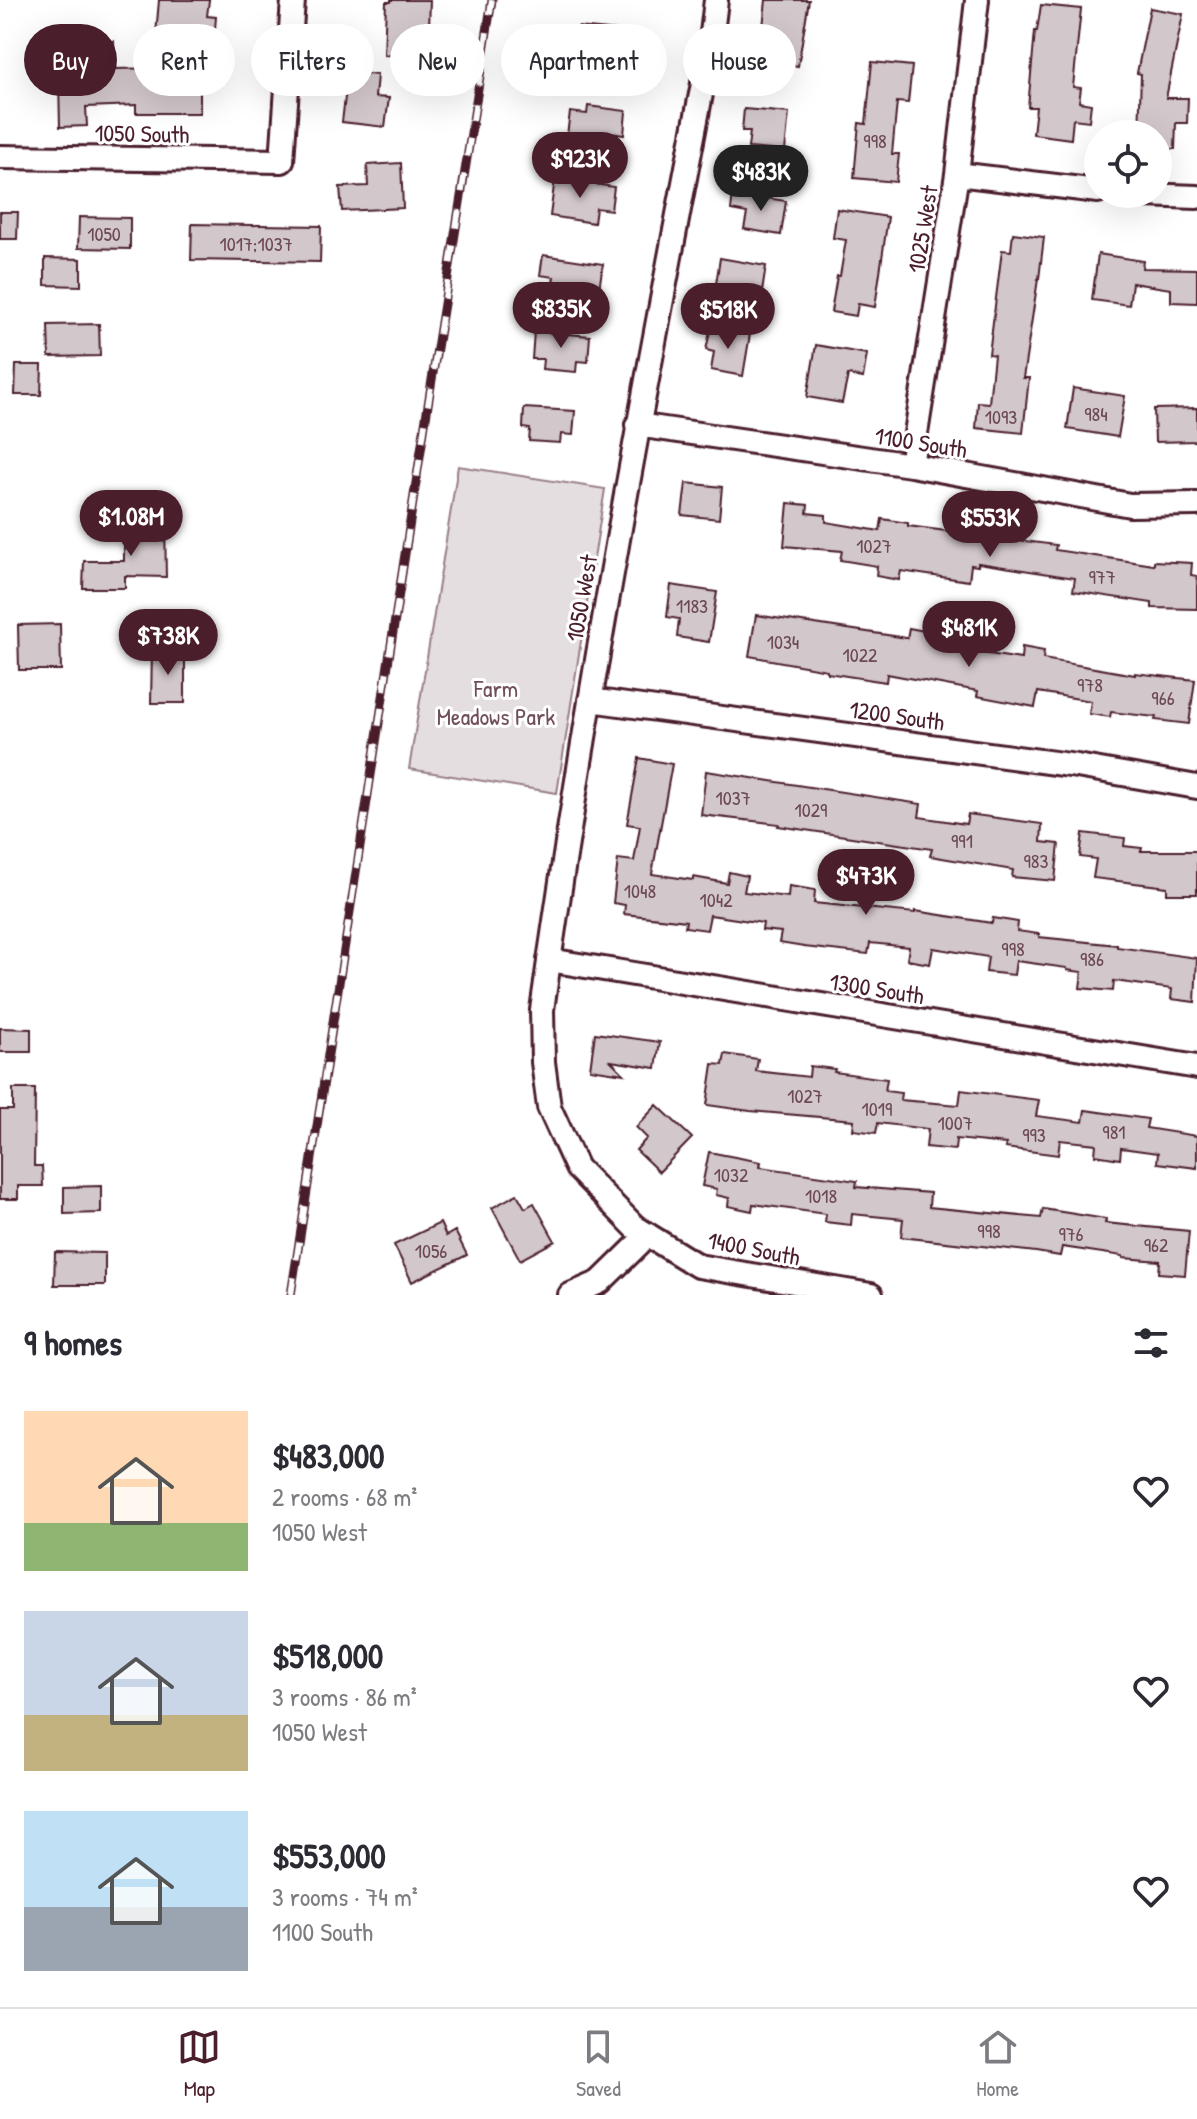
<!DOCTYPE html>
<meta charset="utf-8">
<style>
:root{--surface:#fff;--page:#f2f2f3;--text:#2b2b33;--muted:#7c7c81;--line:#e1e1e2;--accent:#4a1f2b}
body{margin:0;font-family:"Patrick Hand",sans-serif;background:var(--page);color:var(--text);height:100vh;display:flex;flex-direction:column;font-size:30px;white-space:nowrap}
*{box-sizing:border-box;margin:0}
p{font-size:26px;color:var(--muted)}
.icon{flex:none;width:44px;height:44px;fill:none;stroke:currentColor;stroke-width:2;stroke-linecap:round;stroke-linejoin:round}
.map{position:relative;height:1295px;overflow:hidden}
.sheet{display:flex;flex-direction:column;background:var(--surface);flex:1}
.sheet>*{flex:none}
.guide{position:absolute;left:24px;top:24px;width:1150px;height:72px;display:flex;gap:16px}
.tools{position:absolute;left:1084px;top:120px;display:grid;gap:16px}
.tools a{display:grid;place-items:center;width:88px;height:88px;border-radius:50%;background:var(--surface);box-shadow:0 8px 32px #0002;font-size:40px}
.price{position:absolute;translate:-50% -68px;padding:0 18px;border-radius:28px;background:var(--accent);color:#fff;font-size:26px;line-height:52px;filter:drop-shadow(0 2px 4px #0008)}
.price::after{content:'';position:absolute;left:50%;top:48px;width:24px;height:18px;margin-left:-12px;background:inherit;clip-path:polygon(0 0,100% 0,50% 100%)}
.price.active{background:#222;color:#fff}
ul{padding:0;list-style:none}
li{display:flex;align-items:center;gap:24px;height:200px;padding:0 24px}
li span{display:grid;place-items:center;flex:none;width:224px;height:160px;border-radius:0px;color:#555}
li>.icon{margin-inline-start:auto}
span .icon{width:96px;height:96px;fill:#fffc;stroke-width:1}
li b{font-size:34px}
h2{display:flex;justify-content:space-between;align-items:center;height:96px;padding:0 24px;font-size:34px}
.chip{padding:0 28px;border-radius:36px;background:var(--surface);box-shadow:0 8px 32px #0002;font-size:28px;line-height:72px}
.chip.active{background:var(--accent);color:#fff}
.tab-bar{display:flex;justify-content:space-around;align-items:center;height:112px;border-top:2px solid var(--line);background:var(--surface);font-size:22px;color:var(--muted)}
.tab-bar a{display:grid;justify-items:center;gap:4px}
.tab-bar .active{color:var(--accent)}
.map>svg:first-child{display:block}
.green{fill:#e5dee0;stroke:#987e86;stroke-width:2}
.building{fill:#d2c7cb;stroke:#4a1f2b;stroke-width:2}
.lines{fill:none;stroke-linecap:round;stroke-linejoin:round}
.street-casing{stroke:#4a1f2b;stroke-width:28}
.street{stroke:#fff;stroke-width:22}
.rail-casing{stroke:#4a1f2b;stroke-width:9}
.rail{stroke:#fff;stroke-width:6;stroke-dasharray:18;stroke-linecap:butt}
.labels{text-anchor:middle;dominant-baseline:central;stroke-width:6;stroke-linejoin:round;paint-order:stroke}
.number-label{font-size:20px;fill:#6c4953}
.street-label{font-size:24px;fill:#4a1f2b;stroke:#fff}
.park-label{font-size:24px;fill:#714f58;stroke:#fff}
</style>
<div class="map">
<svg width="1197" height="1295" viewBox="0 0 1197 1295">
<rect width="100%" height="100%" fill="#fff"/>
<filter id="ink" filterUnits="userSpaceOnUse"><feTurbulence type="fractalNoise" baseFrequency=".0125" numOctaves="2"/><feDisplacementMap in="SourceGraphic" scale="16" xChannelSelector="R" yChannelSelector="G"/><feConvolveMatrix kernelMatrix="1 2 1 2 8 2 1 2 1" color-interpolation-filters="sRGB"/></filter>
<g filter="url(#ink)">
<!-- green -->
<path class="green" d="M458 466 605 489 557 793 409 769Z"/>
<!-- building -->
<path class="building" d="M159 0H209L207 16 216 17 213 52 155 46Z
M391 0H430L428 57 384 55 386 2H391Z
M766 0H809L798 66 772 62 774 52 755 48 759 27H763Z
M1041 5 1081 9 1073 87 1081 88 1079 102 1091 104 1089 121 1073 119 1071 139 1033 134 1036 107H1028L1035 31H1037Z
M1150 8 1183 14 1166 98H1188L1187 123H1176L1175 149H1158V134H1139L1141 74 1137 73Z
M578 27 637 33 635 58 619 57 618 70 574 66Z
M95 30V41H114L115 69 162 68 163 83 200 82V113H136V105L86 107 87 126 60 127 58 31Z
M872 62 912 66 908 103 897 102 892 154H899L896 182 854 178 859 123 866 124Z
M348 72 377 75 375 97 389 98 385 127 342 122Z
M588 106 626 111 624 135 610 133 608 148 566 143 570 112 587 114Z
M744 109 789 113 785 151 748 148 750 131H742Z
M401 163 403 208 342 211 340 187 368 186 367 165Z
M555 178 614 187 611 210 596 208 594 223 550 216Z
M733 193 786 201 781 235 744 229 747 213 731 210Z
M837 209 888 217 875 307 858 304 856 316 831 312 837 276H840L846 240 833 238Z
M0 212H18L17 239H0Z
M79 217 130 218V249L78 248Z
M192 224 321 226 320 262 191 260Z
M1013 233 1044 237 1039 279H1038L1023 378H1029L1023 433 976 428 978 402 989 403 994 355 989 354 1002 250 1011 251Z
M1098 254 1143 261 1142 268 1197 269V303L1171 302V289L1132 283 1129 305 1092 300Z
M543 255 603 264 599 289 579 286 578 293 552 289 554 277 540 275Z
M45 258 81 259V286L45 285Z
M720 258 766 266 761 299 728 293 729 286 716 284Z
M99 324 100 356 49 357 48 325Z
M711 327 750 334 743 376 711 370 714 352 706 350Z
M534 331 590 336 588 362 577 361 576 372 542 369 543 359H532Z
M816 345 867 354 863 378 848 375 842 403 807 397Z
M16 365H42L41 395H15Z
M1073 388 1125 396 1118 437 1067 429Z
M524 408 575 411 573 435 561 434 560 443 529 441 530 429 523 428Z
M1197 408V441L1155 442 1154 409Z
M686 483 722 487 719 519 682 515Z
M788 503 808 505 807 513 826 515V522L880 531 882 519 908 523V526L1056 545 1055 550 1154 565V561L1192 563 1191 575 1197 576V609L1152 608V603L1073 591 1075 578 978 563V566L971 565 969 581 901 571 899 580 876 576 877 566 840 560 842 551 784 546Z
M124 523 165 524 166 577 125 576V588H83L84 561H124Z
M671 585 717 592 709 642 677 637 679 619 667 617Z
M756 615 907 638 909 628 965 639 963 650 1021 659 1022 647 1044 651 1043 659 1135 675V673L1195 680 1189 724 1155 720 1156 717 1111 712 1110 717 1089 714 1091 701 1038 692 1035 707 977 696 978 691 887 674 886 682 827 673V670L749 656Z
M60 624 61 670H19L18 625Z
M152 651H185V703H151Z
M639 758 672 764 652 874 693 880V877L727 883 729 872 747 876 744 892 788 897 789 886 815 890 814 903 915 913V911L992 923 993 918 1018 922 1017 931 1039 934V937L1117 945V947L1197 958 1195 1002 1171 999 1172 989 1114 981 1113 991 1080 988 1082 972 1067 970V968L1016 961 1014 975 986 972 988 957 933 948 930 964 907 960 909 947 870 943 868 954 804 947 779 943 781 932 762 930 763 923 710 915 707 930 685 927 686 921 624 914 625 905 613 903 618 859 634 861 640 826 627 824Z
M706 771 921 804 919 817 966 824 968 814 1042 824 1041 842 1059 844 1055 881 1012 877 1013 870 930 856 932 849 778 826 779 824 701 815Z
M1083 833 1125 838 1124 846 1142 848 1141 851H1197V894H1167V887L1093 878 1096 859 1080 857Z
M0 1028 31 1029V1052H0Z
M595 1033 660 1042 656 1068 611 1061 624 1074 590 1069Z
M725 1054 758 1059 756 1071 809 1077 810 1066 835 1069 834 1072 887 1079 885 1091 901 1093 900 1100 959 1105 961 1090 1039 1100 1036 1116 1083 1122 1085 1110 1148 1119 1146 1128 1197 1136V1168L1157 1163 1158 1153 1121 1148 1120 1159 1095 1155 1096 1144 1060 1140 1058 1155 1005 1148 1006 1144 956 1139 955 1150 926 1147 928 1129 878 1123 876 1133 853 1130 854 1120 750 1111 707 1105 713 1064 723 1065Z
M13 1089H35L34 1166H42L43 1186H18V1199H0V1110H13Z
M657 1105 692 1138 659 1172 636 1150 647 1138 636 1127Z
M709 1152 761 1162 760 1167 857 1181 856 1187 930 1193 929 1207 1041 1218 1043 1209 1106 1219 1105 1223 1189 1231 1185 1275 1159 1273 1160 1261 1123 1258V1256L1062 1247 1060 1256 1036 1252 901 1237 903 1219 852 1214 851 1225 825 1222 826 1214 753 1204 752 1211 728 1206 729 1198 716 1195 717 1189 702 1186Z
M101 1186V1213L64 1214V1187Z
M517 1194 525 1208 534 1203 555 1241 520 1260 492 1208Z
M440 1223 446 1236 455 1231 467 1255 412 1282 394 1245Z
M55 1252 105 1253V1285H54Z"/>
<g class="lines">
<defs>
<path id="street" d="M716 0 711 42C649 364 588 686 542 1010L543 1062 549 1107 577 1168 635 1227 698 1266 871 1295
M0 157 282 161 293 0
M957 174 1098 191
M1118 194 1197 197
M637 425 911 465 1130 505 1197 504
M911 465 957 174 977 0
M590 700 1077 766 1197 787
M549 960 1197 1067
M570 1295 600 1282 648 1235"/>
</defs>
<!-- street casing -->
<use href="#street" class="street-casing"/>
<!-- street -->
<use href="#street" class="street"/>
<defs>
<path id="rail" d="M291 1295 425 424 492 0"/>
</defs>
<!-- rail casing -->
<use href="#rail" class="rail-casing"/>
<!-- rail -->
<use href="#rail" class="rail"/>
</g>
</g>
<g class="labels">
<!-- number labels -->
<g class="number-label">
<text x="875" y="140">998</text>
<text x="104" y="233">1050</text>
<text x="256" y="243">1017;1037</text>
<text x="1096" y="413">984</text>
<text x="1001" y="416">1093</text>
<text x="874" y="545">1027</text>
<text x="1102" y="576">977</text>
<text x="692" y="605">1183</text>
<text x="783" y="641">1034</text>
<text x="860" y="654">1022</text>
<text x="1090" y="684">978</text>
<text x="1163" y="697">966</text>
<text x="733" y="797">1037</text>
<text x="811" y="809">1029</text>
<text x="962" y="840">991</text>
<text x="1036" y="860">983</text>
<text x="640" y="890">1048</text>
<text x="716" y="899">1042</text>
<text x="1013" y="948">998</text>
<text x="1092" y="958">986</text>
<text x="805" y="1095">1027</text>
<text x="877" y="1108">1019</text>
<text x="955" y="1122">1007</text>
<text x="1114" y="1131">981</text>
<text x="1034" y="1134">993</text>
<text x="731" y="1174">1032</text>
<text x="821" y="1195">1018</text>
<text x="989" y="1230">998</text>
<text x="1071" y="1233">976</text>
<text x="1156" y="1244">962</text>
<text x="431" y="1250">1056</text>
</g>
<!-- street labels -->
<g class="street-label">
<text transform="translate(142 133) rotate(1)">1050 South</text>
<text transform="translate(922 229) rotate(-81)">1025 West</text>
<text transform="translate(921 442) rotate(9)">1100 South</text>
<text transform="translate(581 598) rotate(-80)">1050 West</text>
<text transform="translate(897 715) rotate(8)">1200 South</text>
<text transform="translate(877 988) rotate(9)">1300 South</text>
<text transform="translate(754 1248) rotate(11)">1400 South</text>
</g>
<!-- park labels -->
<g class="park-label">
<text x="496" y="688">Farm<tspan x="496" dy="28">Meadows Park</tspan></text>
</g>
</g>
</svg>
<div class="tools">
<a><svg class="icon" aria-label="locate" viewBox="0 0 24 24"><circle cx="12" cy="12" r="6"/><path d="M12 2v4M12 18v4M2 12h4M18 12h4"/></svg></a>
</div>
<b class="price" style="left:580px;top:200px">$923K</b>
<b class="price active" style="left:761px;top:213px">$483K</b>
<b class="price" style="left:561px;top:350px">$835K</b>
<b class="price" style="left:728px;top:351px">$518K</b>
<b class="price" style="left:131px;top:558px">$1.08M</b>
<b class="price" style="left:990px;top:559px">$553K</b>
<b class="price" style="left:969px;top:669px">$481K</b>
<b class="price" style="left:168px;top:677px">$738K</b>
<b class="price" style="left:866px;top:917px">$473K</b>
<div class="guide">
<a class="chip active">Buy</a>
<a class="chip">Rent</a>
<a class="chip">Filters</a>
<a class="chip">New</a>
<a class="chip">Apartment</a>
<a class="chip">House</a>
</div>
</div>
<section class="sheet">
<h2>9 homes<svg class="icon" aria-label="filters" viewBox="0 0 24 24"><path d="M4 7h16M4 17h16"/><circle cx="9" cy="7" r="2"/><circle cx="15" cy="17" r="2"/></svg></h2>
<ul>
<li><span style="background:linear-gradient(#ffd9b3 70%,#8fb573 0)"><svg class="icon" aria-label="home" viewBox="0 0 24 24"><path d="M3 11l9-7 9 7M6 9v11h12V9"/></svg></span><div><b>$483,000</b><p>2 rooms · 68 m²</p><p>1050 West</p></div><svg class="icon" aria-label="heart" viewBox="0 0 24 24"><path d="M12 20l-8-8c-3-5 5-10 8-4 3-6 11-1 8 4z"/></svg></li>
<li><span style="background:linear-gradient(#c9d6e8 65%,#c2b280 0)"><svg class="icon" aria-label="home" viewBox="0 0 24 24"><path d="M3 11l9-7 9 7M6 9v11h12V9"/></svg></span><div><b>$518,000</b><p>3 rooms · 86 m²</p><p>1050 West</p></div><svg class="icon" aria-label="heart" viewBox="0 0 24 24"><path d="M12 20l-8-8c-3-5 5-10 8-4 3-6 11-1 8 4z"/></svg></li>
<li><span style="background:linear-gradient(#bfe0f5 60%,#9aa5b1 0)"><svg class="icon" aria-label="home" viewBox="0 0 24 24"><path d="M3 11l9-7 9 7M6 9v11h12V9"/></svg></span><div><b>$553,000</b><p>3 rooms · 74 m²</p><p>1100 South</p></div><svg class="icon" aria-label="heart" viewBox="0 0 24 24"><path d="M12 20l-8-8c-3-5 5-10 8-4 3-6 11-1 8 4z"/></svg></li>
</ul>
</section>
<nav class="tab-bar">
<a class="active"><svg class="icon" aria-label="map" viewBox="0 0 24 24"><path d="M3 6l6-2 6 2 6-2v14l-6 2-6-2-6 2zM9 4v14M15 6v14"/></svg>Map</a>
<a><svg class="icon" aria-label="saved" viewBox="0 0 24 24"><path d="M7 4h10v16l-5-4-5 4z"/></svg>Saved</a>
<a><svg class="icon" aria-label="home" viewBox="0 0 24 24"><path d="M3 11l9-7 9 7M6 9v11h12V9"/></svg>Home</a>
</nav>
